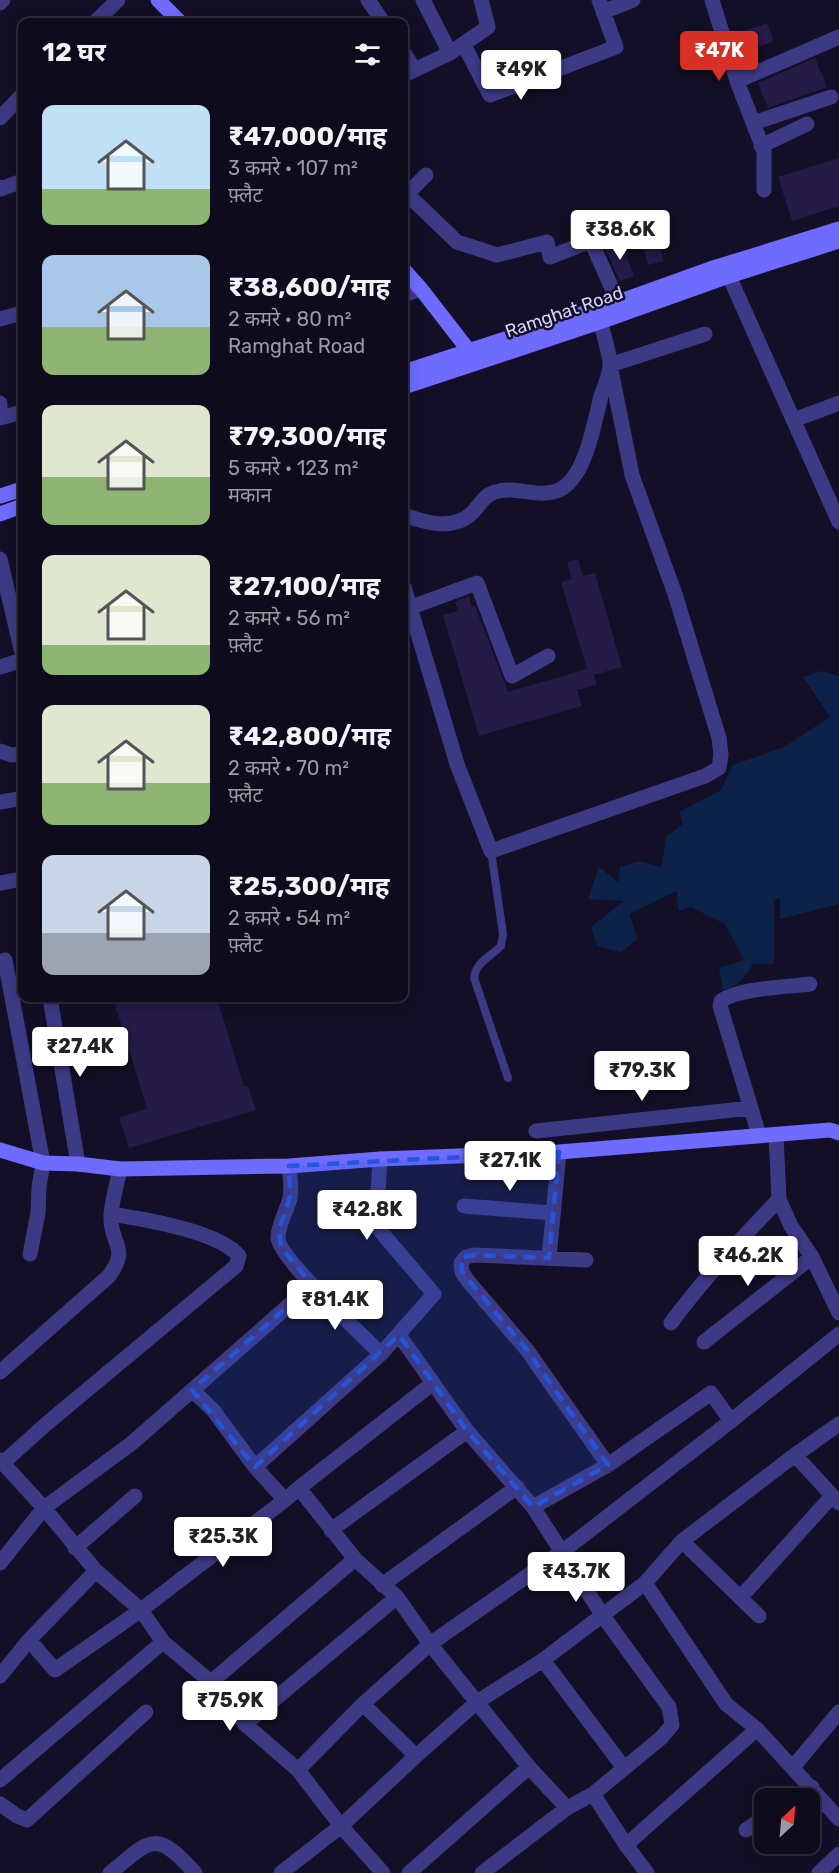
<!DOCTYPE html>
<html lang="hi">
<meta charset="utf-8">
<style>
:root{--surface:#0e0b1c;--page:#171425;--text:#f1f3f6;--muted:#9b9ba3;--line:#2e2b3b;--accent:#d93025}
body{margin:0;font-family:Rubik,"Noto Sans Devanagari",sans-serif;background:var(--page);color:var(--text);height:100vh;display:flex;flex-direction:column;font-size:22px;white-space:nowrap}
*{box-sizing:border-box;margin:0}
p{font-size:20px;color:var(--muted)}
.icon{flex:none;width:33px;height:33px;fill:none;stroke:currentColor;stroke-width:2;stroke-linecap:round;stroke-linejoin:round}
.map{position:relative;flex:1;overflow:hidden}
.sheet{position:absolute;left:18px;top:18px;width:390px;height:984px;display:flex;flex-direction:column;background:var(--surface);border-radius:12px;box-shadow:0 3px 15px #0003,0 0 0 2px var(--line)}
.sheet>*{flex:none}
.needle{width:39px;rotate:26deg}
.fabs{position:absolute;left:754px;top:1788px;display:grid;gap:12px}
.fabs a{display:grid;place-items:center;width:66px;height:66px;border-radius:12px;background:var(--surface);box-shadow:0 3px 15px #0003,0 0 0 2px var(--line);font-size:30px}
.price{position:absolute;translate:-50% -51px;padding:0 14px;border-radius:6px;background:#fff;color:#222;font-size:20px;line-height:39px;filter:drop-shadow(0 2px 3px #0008)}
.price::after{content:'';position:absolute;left:50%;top:36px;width:18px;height:14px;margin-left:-9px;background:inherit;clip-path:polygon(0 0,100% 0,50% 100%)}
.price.selected{background:var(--accent);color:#fff}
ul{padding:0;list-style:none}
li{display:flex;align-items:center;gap:18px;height:150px;padding:0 24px}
li span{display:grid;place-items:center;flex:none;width:168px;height:120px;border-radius:12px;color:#555}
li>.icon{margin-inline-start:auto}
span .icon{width:72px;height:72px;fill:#fffc;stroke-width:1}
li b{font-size:26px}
h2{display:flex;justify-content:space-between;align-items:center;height:72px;padding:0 24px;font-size:26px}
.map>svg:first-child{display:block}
.water{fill:#0c2248}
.building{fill:#241b47}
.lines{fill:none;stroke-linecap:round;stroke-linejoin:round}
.lane{stroke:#3d3a85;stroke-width:8}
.street{stroke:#3d3a85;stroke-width:15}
.secondary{stroke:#6f6bff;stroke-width:15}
.marked{fill:#2655da;fill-opacity:0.2;stroke:#2655da;stroke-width:4.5;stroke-dasharray:12 8;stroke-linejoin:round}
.labels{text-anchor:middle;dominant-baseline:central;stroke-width:5;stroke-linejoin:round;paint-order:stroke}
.street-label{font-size:18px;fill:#d9d4ff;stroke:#130f26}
</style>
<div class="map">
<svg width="839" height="1873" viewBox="0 0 839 1873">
<rect width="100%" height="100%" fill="#130f26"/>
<!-- water -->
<path class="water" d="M822 671 839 676V904L780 919V898L774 900V964H753C744 977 739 986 723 990L719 968 744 960 725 924 691 907 678 911 677 891 629 914 638 939 621 952 597 946 591 927 624 901 588 899 599 867 618 882 620 867 639 861 662 867 666 837 683 824 679 812 721 790 733 765 784 747 830 717 803 677Z"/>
<!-- building -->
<path class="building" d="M767 23 774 41 739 54 733 35Z
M815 58 827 87 768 108 758 83Z
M839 158V206L792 221 778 177Z
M657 233 664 261 648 265 641 237Z
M620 241 634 276 620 281 605 248Z
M578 559 583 576 595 573 622 667 594 675 597 685 577 690 582 706 479 736 443 615 458 611 455 602 469 596 472 606H475L508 692 587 669 561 582 572 579 567 562Z
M113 998H217L244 1087 248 1086 256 1110 129 1148 119 1117 147 1109Z"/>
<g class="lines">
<!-- lane -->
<path class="lane" d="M491 851 503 934 501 946C490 957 476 962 474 978L508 1078"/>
<!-- street -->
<path class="street" d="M368 0 383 22
M423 0 450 53 488 27 481 0
M712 0 737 81 764 151V190
M0 3 3 0
M603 12 633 0
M95 22 118 0
M464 45 490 95 616 47 599 0
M404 53 415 70
M404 75 450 53
M737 81 839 37
M0 118 22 95
M753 123 831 97
M761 146 807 124
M426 175 407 194 457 242 497 255 547 242 550 257 591 241 618 302
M0 187 1 189 22 181
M729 276 839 522
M404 295 421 289
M0 319 22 313
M0 403V409
M0 418 22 412
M794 420 839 403
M404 515C426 523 453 531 472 513 480 505 484 495 495 492 516 485 539 499 559 490 586 477 594 423 601 396 604 387 610 375 610 365 610 353 601 325 597 311
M0 559 22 653
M404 587 457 764 491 851 705 776 719 768 721 755 719 738 675 594 632 475 610 365 705 334
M409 608 477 583 512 676 548 656
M0 667 22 660
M0 751 11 755 22 754
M0 802 18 799
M0 883 22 879
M0 962 5 960 43 1163 39 1187 38 1213 30 1254
M50 998 78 1164
M536 1131 751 1108
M759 1135 720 1006 721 1001C739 988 787 987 810 984
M776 1135 779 1199 791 1226 812 1257 839 1313
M289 1166C290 1176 292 1188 290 1198 287 1211 278 1224 278 1238 279 1258 363 1336 381 1354
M464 1206 553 1213
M549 1258 559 1152
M586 1260 474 1255 466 1257 461 1263 462 1272 468 1281 527 1350 608 1465
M671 1323C704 1278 741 1239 779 1199
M399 1335 467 1431 533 1507 603 1616 669 1707 672 1725 661 1738 593 1794 567 1808 482 1873
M704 1342 812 1257
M0 1372 109 1276C131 1246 109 1245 111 1215 112 1200 117 1184 120 1169
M192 1390 213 1410 255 1467 285 1500 299 1488 355 1559 397 1597 430 1644 529 1767 567 1808
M795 1455 839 1424
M0 1460 44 1508 96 1571 141 1610 163 1642 211 1682 245 1724 298 1770 341 1826 383 1873
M3 1463 45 1425 236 1266 239 1256C219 1231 143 1219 111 1214
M255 1467 381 1354 434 1294 376 1226 380 1159
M299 1488 433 1383
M533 1507 608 1465 711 1393 731 1421
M331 1530 467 1431
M682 1541 759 1616
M75 1548 135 1496
M0 1563 44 1508 132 1443 312 1285
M645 1583 726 1704 757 1729 839 1819
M382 1585 517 1487
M740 1598 832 1496
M29 1640 55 1670 141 1610 285 1500
M543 1660 645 1583 682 1541 795 1455 839 1503
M0 1676 29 1640 96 1571
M211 1682 355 1559
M245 1724 397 1597
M416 1756 477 1702 543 1660 624 1768
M793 1767 839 1712
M298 1770 363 1704 430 1644 563 1551 731 1421 839 1334
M0 1780 163 1642
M593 1794 626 1845 647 1873
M794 1798 812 1787
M0 1804 17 1816 27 1820 146 1712
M746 1830 765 1817
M626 1845 757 1729
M110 1873C151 1840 155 1828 195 1873
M281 1873 341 1826 416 1756 363 1704
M409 1873 529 1767
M819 1873 839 1854"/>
<!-- secondary -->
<path class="secondary" d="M158 0 180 22
M404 270 421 289 473 356
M404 372 618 302 710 269 839 229
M404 387 600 322 729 276 839 241
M0 496 22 489
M0 514 22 506
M0 1150 43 1163 78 1164 120 1169 289 1166 380 1159 559 1152 830 1130 839 1133"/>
</g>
<!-- marked area -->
<path class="marked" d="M559 1152 549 1258 474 1255 461 1258 462 1272 527 1350 608 1465 533 1507 467 1431 399 1335 255 1467 192 1390 312 1285 281 1247 279 1230 290 1196 289 1166Z"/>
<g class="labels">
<!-- street labels -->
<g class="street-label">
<text transform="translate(564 312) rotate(-19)">Ramghat Road</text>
</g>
</g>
</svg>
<div class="fabs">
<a><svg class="needle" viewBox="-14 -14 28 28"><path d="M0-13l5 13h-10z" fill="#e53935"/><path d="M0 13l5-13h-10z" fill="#9b9ba3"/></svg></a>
</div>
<b class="price selected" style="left:719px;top:82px">₹47K</b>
<b class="price" style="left:521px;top:101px">₹49K</b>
<b class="price" style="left:620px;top:261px">₹38.6K</b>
<b class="price" style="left:80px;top:1078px">₹27.4K</b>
<b class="price" style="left:642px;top:1102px">₹79.3K</b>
<b class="price" style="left:510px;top:1192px">₹27.1K</b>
<b class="price" style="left:367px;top:1241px">₹42.8K</b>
<b class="price" style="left:748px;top:1287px">₹46.2K</b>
<b class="price" style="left:335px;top:1331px">₹81.4K</b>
<b class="price" style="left:223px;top:1568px">₹25.3K</b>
<b class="price" style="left:576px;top:1603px">₹43.7K</b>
<b class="price" style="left:230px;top:1732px">₹75.9K</b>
<section class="sheet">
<h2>12 घर<svg class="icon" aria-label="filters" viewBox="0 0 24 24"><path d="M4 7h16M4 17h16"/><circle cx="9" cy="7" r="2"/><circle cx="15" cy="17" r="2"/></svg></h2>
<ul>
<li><span style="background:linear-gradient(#bfe0f5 70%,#8fb573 0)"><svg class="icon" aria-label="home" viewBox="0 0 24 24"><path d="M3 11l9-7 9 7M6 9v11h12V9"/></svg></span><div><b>₹47,000/माह</b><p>3 कमरे · 107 m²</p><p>फ़्लैट</p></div></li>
<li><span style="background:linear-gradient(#a9c7e8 60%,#8fb573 0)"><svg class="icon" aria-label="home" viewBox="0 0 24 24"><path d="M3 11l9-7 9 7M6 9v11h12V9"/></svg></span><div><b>₹38,600/माह</b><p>2 कमरे · 80 m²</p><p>Ramghat Road</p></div></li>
<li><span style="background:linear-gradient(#dfe7d0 60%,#8fb573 0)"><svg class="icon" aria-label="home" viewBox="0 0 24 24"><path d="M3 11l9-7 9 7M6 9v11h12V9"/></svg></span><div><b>₹79,300/माह</b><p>5 कमरे · 123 m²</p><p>मकान</p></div></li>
<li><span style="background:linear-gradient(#dfe7d0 75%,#8fb573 0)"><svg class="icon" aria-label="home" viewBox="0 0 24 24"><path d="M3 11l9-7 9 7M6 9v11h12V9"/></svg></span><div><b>₹27,100/माह</b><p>2 कमरे · 56 m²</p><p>फ़्लैट</p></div></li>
<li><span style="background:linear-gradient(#dfe7d0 65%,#8fb573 0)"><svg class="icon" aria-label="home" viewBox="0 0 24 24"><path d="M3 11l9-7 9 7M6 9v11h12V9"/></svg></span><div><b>₹42,800/माह</b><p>2 कमरे · 70 m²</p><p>फ़्लैट</p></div></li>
<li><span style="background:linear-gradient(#c9d6e8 65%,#9aa5b1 0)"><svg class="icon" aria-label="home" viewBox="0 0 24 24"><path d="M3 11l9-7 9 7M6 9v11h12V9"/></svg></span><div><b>₹25,300/माह</b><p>2 कमरे · 54 m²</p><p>फ़्लैट</p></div></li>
</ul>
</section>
</div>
